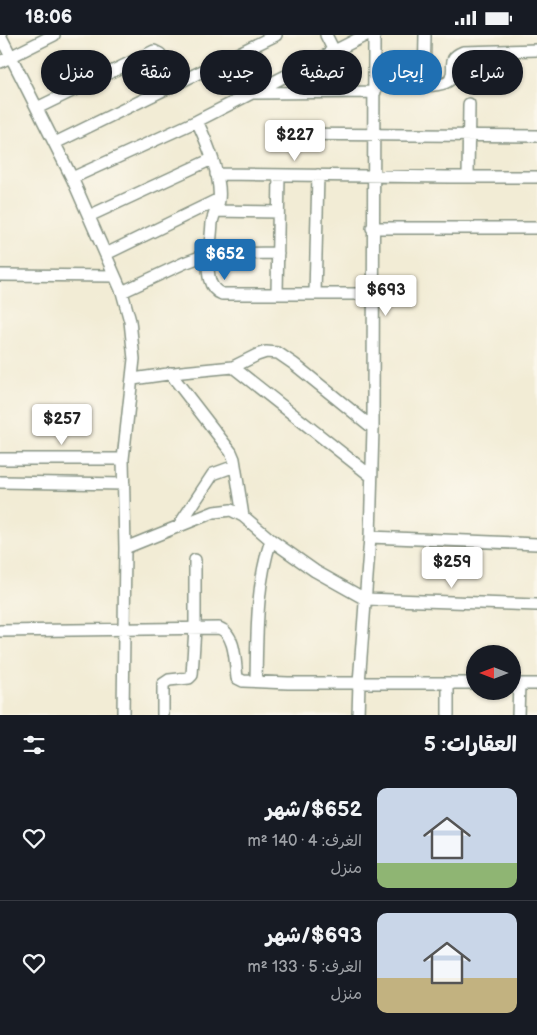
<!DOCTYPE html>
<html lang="ar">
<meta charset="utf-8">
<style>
:root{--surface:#171b24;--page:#242831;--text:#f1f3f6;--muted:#9ea1a6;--line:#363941;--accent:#1f6fb2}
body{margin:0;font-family:"Balsamiq Sans","Playpen Sans Arabic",sans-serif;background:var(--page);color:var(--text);direction:rtl;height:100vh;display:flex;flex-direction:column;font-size:19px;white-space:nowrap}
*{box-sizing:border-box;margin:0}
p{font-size:16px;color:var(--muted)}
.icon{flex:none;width:28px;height:28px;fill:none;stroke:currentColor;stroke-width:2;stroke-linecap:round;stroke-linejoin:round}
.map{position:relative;height:680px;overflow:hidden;direction:ltr}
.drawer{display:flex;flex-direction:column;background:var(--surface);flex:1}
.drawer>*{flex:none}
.banner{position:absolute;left:15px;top:15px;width:508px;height:45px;direction:rtl;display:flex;gap:10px}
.needle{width:32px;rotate:270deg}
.fabs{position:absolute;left:466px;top:610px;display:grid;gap:10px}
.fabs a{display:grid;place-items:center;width:55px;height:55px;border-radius:50%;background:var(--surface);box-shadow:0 1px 4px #0004;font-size:25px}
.price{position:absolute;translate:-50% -42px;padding:0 11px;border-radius:5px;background:#fff;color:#222;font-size:16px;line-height:32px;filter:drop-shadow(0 1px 2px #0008)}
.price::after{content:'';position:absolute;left:50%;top:30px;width:15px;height:11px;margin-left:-8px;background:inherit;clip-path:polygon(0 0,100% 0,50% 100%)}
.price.selected{background:var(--accent);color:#fff}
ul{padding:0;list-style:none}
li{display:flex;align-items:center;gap:15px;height:125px;padding:0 20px}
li+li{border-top:1px solid var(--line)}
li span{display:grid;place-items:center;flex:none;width:140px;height:100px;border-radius:10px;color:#555}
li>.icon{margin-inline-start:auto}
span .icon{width:60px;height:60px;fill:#fffc;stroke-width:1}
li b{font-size:21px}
h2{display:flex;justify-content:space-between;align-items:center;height:60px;padding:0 20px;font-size:21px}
.tag{padding:0 18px;border-radius:22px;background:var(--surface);box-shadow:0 1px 4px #0004;font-size:18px;line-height:45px}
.tag.selected{background:var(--accent);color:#fff}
.status{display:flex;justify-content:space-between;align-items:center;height:35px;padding:0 25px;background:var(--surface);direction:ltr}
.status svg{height:14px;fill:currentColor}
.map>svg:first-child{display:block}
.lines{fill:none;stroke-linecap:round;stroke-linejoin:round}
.minor-casing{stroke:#889484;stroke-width:14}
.minor{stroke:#fff;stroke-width:11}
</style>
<div class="status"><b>18:06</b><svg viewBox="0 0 49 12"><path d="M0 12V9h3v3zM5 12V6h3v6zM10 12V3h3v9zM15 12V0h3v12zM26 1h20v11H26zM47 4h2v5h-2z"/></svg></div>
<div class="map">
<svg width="537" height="680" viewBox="0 0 537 680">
<rect width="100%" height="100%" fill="#fbf7ec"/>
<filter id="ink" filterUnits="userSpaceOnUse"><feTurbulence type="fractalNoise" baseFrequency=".02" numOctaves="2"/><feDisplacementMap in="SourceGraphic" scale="10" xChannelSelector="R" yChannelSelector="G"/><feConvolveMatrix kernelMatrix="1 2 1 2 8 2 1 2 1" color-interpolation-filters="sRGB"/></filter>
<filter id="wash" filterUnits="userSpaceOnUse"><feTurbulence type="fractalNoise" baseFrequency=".0096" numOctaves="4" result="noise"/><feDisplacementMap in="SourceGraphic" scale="20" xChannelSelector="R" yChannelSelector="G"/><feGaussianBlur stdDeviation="1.12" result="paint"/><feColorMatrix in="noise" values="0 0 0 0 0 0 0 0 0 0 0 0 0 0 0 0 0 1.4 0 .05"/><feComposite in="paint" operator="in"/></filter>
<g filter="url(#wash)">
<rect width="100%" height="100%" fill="#f2ecd5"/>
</g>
<g filter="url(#ink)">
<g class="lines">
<defs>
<path id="minor" d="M0 0 72 143 122 257 130 286 134 324 123 424 125 513 123 680
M326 0 334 16
M0 27 54 0
M375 49C388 49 447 56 451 43 456 30 446 24 463 17L537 15
M424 51 425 0
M254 58 375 57
M37 73 154 16 160 19 174 50
M197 86C206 105 222 143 219 165 218 173 213 180 212 188 211 199 211 208 208 219L278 218
M275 99 537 101
M55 108 276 0
M216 139 449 142H537
M468 142 469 69
M72 143 197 86 366 0
M215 176 278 177
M89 181 212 124
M372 193H537
M106 219 219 164
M0 240 115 241
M122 257 184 228 208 219C208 233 206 253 222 259H372
M277 259 279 140
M315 259 318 140
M233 332 371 441
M170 338 231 417 234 424 243 481
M133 344 182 337 233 332 257 320 266 317 278 318 294 329 373 393
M0 424H123
M0 447 124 449
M178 492 213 439 235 431
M370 502 537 509
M125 513 214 477 231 475 243 481 271 505 315 536 365 564 537 570
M0 596 219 593C236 599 235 628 237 643L243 646 288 648H475
M256 646C257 599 256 550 271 505
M448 648V680
M512 649H537
M163 680V649L169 645 189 643 192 640 195 593V525
M358 680 359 648 370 502 373 393 374 0
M518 680 519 649"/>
</defs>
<!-- minor casing -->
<use href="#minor" class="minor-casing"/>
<!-- minor -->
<use href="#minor" class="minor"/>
</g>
</g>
</svg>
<div class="fabs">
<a><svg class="needle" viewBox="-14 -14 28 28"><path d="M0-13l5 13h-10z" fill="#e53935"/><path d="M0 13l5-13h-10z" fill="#9ea1a6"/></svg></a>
</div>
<b class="price" style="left:295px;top:127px">$227</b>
<b class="price selected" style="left:225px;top:246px">$652</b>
<b class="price" style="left:386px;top:282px">$693</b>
<b class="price" style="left:62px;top:411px">$257</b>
<b class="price" style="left:452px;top:554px">$259</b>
<div class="banner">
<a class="tag">شراء</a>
<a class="tag selected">إيجار</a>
<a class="tag">تصفية</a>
<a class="tag">جديد</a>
<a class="tag">شقة</a>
<a class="tag">منزل</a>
</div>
</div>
<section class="drawer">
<h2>العقارات: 5<svg class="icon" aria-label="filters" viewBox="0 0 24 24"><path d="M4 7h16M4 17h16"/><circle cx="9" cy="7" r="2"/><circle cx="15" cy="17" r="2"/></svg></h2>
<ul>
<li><span style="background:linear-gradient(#c9d6e8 75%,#8fb573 0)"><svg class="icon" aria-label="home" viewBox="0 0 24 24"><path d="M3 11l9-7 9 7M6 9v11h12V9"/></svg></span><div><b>$652/شهر</b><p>الغرف: 4 · 140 m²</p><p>منزل</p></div><svg class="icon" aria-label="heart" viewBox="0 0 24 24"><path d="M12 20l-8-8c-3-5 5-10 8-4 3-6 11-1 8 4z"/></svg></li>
<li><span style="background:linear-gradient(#c9d6e8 65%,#c2b280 0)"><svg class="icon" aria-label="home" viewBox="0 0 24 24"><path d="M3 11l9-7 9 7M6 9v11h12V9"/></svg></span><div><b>$693/شهر</b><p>الغرف: 5 · 133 m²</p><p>منزل</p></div><svg class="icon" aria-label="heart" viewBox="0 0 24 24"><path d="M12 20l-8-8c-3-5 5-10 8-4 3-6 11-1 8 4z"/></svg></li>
</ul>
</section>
